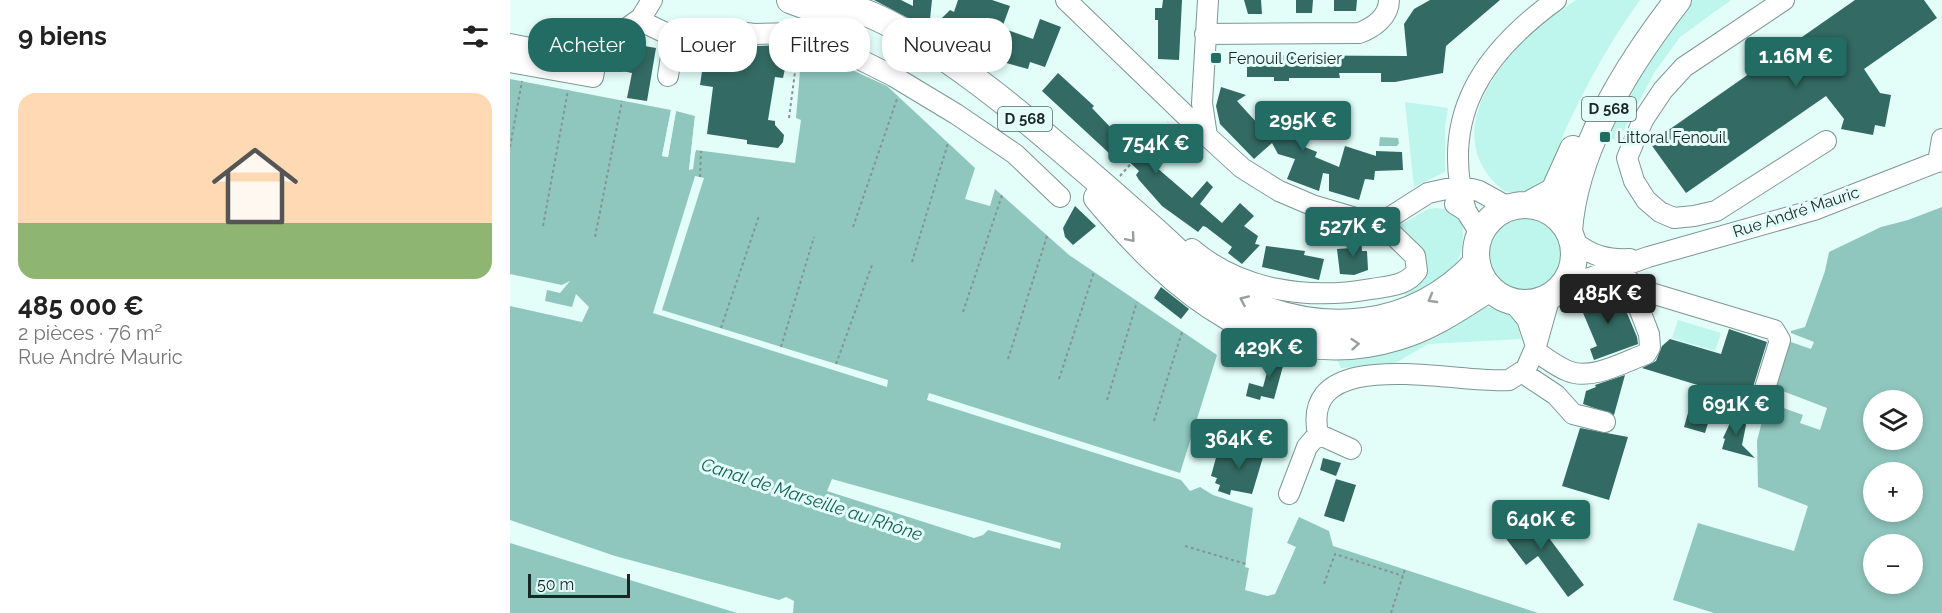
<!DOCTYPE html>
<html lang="fr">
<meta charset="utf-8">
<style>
:root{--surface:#fff;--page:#f2f2f2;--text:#222;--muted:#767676;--line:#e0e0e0;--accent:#236c64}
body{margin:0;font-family:Raleway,sans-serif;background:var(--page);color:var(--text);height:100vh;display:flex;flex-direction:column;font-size:22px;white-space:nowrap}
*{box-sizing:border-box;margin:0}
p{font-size:20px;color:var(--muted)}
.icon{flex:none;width:33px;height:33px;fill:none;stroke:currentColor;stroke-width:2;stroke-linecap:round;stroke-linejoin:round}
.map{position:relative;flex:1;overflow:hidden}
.panel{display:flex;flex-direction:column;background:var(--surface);width:510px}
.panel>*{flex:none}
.banner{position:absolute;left:18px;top:18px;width:570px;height:54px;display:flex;gap:12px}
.controls{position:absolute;left:1353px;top:390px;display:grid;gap:12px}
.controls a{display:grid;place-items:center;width:60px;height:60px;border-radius:50%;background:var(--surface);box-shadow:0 3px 9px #0003;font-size:30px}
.scale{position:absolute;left:18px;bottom:15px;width:102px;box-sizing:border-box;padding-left:6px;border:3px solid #1c2625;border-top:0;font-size:16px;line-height:21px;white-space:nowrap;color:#1c2625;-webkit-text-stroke:4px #e3fdf9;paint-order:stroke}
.price{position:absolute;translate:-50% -51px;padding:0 14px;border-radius:6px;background:var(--accent);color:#fff;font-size:20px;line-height:39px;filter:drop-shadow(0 2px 3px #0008)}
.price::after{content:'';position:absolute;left:50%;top:36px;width:18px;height:14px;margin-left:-9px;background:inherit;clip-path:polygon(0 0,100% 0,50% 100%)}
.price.on{background:#222;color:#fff}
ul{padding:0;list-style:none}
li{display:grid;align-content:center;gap:12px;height:318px;padding:0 18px}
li+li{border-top:2px solid var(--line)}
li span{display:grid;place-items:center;height:186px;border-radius:18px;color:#555}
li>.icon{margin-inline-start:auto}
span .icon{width:108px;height:108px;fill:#fffc;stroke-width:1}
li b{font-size:26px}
h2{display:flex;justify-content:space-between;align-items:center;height:72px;padding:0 18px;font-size:26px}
.tag{padding:0 21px;border-radius:24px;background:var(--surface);box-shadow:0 3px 9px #0003;font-size:21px;line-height:54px}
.tag.on{background:var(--accent);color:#fff}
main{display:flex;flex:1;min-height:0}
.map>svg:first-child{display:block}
.green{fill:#bef5ec}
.water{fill:#8fc7bf;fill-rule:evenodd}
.pier{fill:#e3fdf9}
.building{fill:#336a63}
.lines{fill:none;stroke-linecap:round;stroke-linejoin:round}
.minor-casing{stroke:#7e9793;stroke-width:22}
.major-casing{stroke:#7e9793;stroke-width:28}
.path{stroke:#839593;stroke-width:2;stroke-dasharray:3 3;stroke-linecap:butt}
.minor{stroke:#fff;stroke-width:20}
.major{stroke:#fff;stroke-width:26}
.oneway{stroke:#999d9d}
.poi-dot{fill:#236c64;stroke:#e3fdf9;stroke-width:2}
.labels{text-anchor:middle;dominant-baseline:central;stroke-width:6;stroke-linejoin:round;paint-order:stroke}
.shield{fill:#e3fdf9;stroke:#586665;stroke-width:1.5}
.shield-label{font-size:15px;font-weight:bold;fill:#1c2625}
.poi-label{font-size:16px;fill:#1c2625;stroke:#e3fdf9;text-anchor:start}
.street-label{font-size:16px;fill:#1c2625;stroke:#e3fdf9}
.water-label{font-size:18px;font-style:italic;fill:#156159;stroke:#e3fdf9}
</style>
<main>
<section class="panel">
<h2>9 biens<svg class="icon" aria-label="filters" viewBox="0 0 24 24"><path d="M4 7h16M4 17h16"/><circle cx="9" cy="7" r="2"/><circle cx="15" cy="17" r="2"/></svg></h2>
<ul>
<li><span style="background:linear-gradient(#ffd9b3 70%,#8fb573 0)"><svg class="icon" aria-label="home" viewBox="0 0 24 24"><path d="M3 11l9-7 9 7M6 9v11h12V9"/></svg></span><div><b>485 000 €</b><p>2 pièces · 76 m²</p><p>Rue André Mauric</p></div></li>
</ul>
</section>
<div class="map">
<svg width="1432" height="613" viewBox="0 0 1432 613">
<rect width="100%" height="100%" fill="#e3fdf9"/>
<!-- green -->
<path class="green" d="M1066 0H1130C1101 40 1079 80 1058 124 1051 137 1041 177 1034 185 1024 195 1007 194 994 191 931 140 981 69 1028 28 1040 18 1053 9 1066 0Z
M1181 0H1221L1170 37 1144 73 1108 141 1098 137C1117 88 1147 39 1181 0Z
M895 102 938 108 935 126V172L904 187Z
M926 208 940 210 952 221C958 269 934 280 896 298L894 292 908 281 887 227 918 209Z
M977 253a37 37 0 1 1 74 0a37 37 0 1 1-74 0Z
M974 307C996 310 1008 316 1011 339L918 344 882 365 831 368 826 358C857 355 894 352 923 339 941 331 954 311 974 307Z
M1168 320 1211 333 1205 351 1162 338Z"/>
<!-- water -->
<path class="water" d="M292 47 377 86 465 168 455 199 480 206 485 189 559 255 707 355 670 473 419 393 417 400 671 480 680 491 690 487 703 495 743 508 735 567 739 568 735 590 757 596 765 594 786 547 777 543 789 517 819 531 823 546 1028 613H283L284 601 276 597 269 600 105 556 0 520V306L72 322 79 307 66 294 62 307 35 301 37 290 50 293 60 281 52 285 0 274V79L161 110 152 156 158 157 166 111 185 116 179 170 186 150 285 163 291 120 286 118ZM185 176 194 178 152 310 378 380 377 387 143 313ZM322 479 551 543 550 549 478 530 473 535 464 538 317 491Z
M783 106 809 107V125H783Z
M870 137 888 138 889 143 887 146H869Z
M1432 207V613H1204L1163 600 1188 523 1284 551 1298 506 1248 487 1247 441 1257 402 1293 415 1290 423 1310 430 1317 408 1262 387 1278 341 1301 349 1304 342 1281 333V331L1295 327 1315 271 1319 252 1371 227 1398 220ZM1364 400H1402V440H1364ZM1364 472H1402V512H1364ZM1364 544H1402V584H1364Z
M0 543 227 613H0Z"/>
<!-- pier -->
<path class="pier" d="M161 110 166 111 158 157 152 156Z
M185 116H188L184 148 186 147 183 169 179 170Z"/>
<!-- building -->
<path class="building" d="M364 0H391L403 6V0H422L419 29Z
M448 0H482L500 6 492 28 523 39 530 19 551 27 535 67 520 62 518 69 482 59 479 66 420 30 440 10 444 12Z
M653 0H672L669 60 648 59V20H645V8H652Z
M734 0H751L752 14H738Z
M786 0H803L802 13H786Z
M824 0H847L846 11H824Z
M920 0H990L936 46 933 73 885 82H871V73H829L830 78H779V81H764V77H737V55L897 56 894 24 904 9Z
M1345 0H1414L1427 18 1354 69 1370 93 1381 95 1375 127 1365 125 1363 135 1331 129 1334 119 1316 96 1176 193 1140 143Z
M214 42 244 46 280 45 273 78 265 77 258 120 265 121V125L274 135 273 142 268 148 237 144V140L197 134 203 87 190 85 195 51 209 53 210 44Z
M117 43 146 48 137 101 117 98 122 73 98 68 101 56 109 57 110 48Z
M548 73 584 106 582 108 603 130 682 198 697 181 703 187 690 204 712 223 730 203 744 216 734 226 748 236 745 244 750 245 732 264 718 253 722 247 696 227 693 226 688 232 652 206 629 180 626 175 629 171 613 156 608 159 600 154 532 91Z
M711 87 736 95 727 101 748 124 775 133 774 136 791 142 790 145 807 152 805 157 829 167 835 146 866 156V151L892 152 893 170 865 171 864 180 855 179 849 200 819 191V174L813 173 809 191 777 179 785 159 768 154 762 143 744 159 710 124 706 106Z
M565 206 586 226 563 245 555 237 553 228Z
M851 237 852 251H857L858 270 844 275 830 274 827 249 841 248 840 238Z
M756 246 795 251 794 255 814 259 809 280 752 267Z
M651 287 679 309 671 319 644 298Z
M1096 290 1102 305 1112 301 1127 337 1128 344 1084 360 1080 349 1087 346 1068 301Z
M1219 329 1257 342 1239 400 1208 391 1195 433 1174 427 1185 389 1194 387 1132 368 1146 361 1152 346 1160 339 1211 354Z
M763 351 776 355 764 399 751 396 750 400 736 396 739 383 753 387Z
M1115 375 1104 415 1073 404 1076 391 1086 387 1085 385Z
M1232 411 1236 425 1232 445 1245 458 1212 449 1215 439 1213 438 1221 421Z
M1070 428 1118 437 1099 500 1052 486Z
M734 441 756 447 742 494 721 490 720 495 708 491 710 485 705 483 707 478 701 476 707 454 728 460Z
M813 458 831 463 826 476 810 470Z
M826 479 846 485 834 522 814 516Z
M1019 511 1074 585 1058 597 1028 556 1016 565 991 532Z"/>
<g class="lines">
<defs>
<path id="minor" d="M556 0 697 136
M698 0 692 103 697 136 732 168 769 191 802 205 856 221 871 223 918 193 950 186 969 191 998 207
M1274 0 1174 67 1153 90 1133 120 1117 158 1124 181 1136 200 1150 212 1164 218 1184 216 1206 211 1316 141
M131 18 139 25 164 37 158 76
M695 34 849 33C863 28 879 17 879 0
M164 37 186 39 213 30 244 34 290 33 305 37 383 76 446 114 505 154 550 197
M0 44 86 61 88 49 131 18 142 0
M0 62 83 77 86 61
M1428 162 1432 139
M945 204 956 211 970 233
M956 211C929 117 972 54 1046 0
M1064 242C1082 256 1097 260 1120 259
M682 249C731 291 799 300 861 289 879 286 896 286 907 271L905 256 871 223
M1104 269 1131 290 1264 330 1270 340 1251 401
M1049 289 1138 257 1304 210 1432 160
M1002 301 1017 319 1026 346 1040 296
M1025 351C1036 358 1047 367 1058 371 1081 381 1114 362 1136 354L1140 347 1139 334 1127 303 1131 290
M1013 373 1046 395 1063 414 1095 422
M841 449 808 434C789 341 950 385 999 380L1016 369 1026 346
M779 494 797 447 808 434"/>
<path id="major" d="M280 0 334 20
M318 0C333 5 347 9 361 15 406 34 470 82 508 113 554 151 600 191 645 231 672 255 697 283 730 299 812 338 903 331 967 262
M587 198C663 289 759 376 887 337 922 327 950 307 980 288
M1020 204 1044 191 1063 149
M966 254a49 49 0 1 1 98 0a49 49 0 1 1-98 0Z
M1059 231C1065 149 1118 64 1168 0"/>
</defs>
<!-- minor casing -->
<use href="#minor" class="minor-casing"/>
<!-- major casing -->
<use href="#major" class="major-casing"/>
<!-- path -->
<path class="path" d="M279 118 288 49
M0 147 12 81
M610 176 658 122
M190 177 191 151
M33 226 58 90
M343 227 387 99
M85 237 112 101
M402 262 438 143
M453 312 492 195
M211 328 249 216
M271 347 304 237
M498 359 537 236
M326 364 362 265
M549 379 584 272
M597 400 627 302
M644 421 672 332
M675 546 736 564
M814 584 825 554 893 576
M881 613 895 569"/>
<!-- minor -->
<use href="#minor" class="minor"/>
<!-- major -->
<use href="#major" class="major"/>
</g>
<!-- one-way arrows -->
<defs><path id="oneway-chevron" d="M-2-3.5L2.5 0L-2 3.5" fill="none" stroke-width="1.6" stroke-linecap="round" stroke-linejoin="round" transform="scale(1.5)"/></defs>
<g class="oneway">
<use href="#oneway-chevron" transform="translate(621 238) rotate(49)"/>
<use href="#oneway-chevron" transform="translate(922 299) rotate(150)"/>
<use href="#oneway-chevron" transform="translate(734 300) rotate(-156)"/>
<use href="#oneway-chevron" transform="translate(845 344) rotate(-5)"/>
</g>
<!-- markers -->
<g class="poi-dot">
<rect x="700" y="52" width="12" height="12" rx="3"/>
<rect x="1089" y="131" width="12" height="12" rx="3"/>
</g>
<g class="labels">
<!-- shield labels -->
<g class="shield">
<rect x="1072" y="97" width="54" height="24" rx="4.5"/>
<rect x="488" y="107" width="54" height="24" rx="4.5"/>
</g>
<g class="shield-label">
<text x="1099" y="109">D 568</text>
<text x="515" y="119">D 568</text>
</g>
<!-- poi labels -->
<g class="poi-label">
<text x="718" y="58">Fenouil Cerisier</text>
<text x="1107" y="137">Littoral Fenouil</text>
</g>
<!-- street labels -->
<g class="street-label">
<text transform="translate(1286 212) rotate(-18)">Rue André Mauric</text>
</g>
<!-- water labels -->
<g class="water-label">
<text transform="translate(302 499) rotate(18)">Canal de Marseille au Rhône</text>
</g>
</g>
</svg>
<div class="controls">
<a><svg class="icon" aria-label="layers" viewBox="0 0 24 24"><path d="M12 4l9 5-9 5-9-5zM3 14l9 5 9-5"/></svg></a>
<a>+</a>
<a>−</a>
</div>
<div class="scale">50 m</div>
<b class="price" style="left:1286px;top:88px">1.16M €</b>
<b class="price" style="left:793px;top:152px">295K €</b>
<b class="price" style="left:646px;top:175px">754K €</b>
<b class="price" style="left:843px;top:258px">527K €</b>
<b class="price on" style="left:1098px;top:325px">485K €</b>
<b class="price" style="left:759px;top:379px">429K €</b>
<b class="price" style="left:1226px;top:436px">691K €</b>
<b class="price" style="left:729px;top:470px">364K €</b>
<b class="price" style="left:1031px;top:551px">640K €</b>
<div class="banner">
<a class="tag on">Acheter</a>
<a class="tag">Louer</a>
<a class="tag">Filtres</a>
<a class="tag">Nouveau</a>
</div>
</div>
</main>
